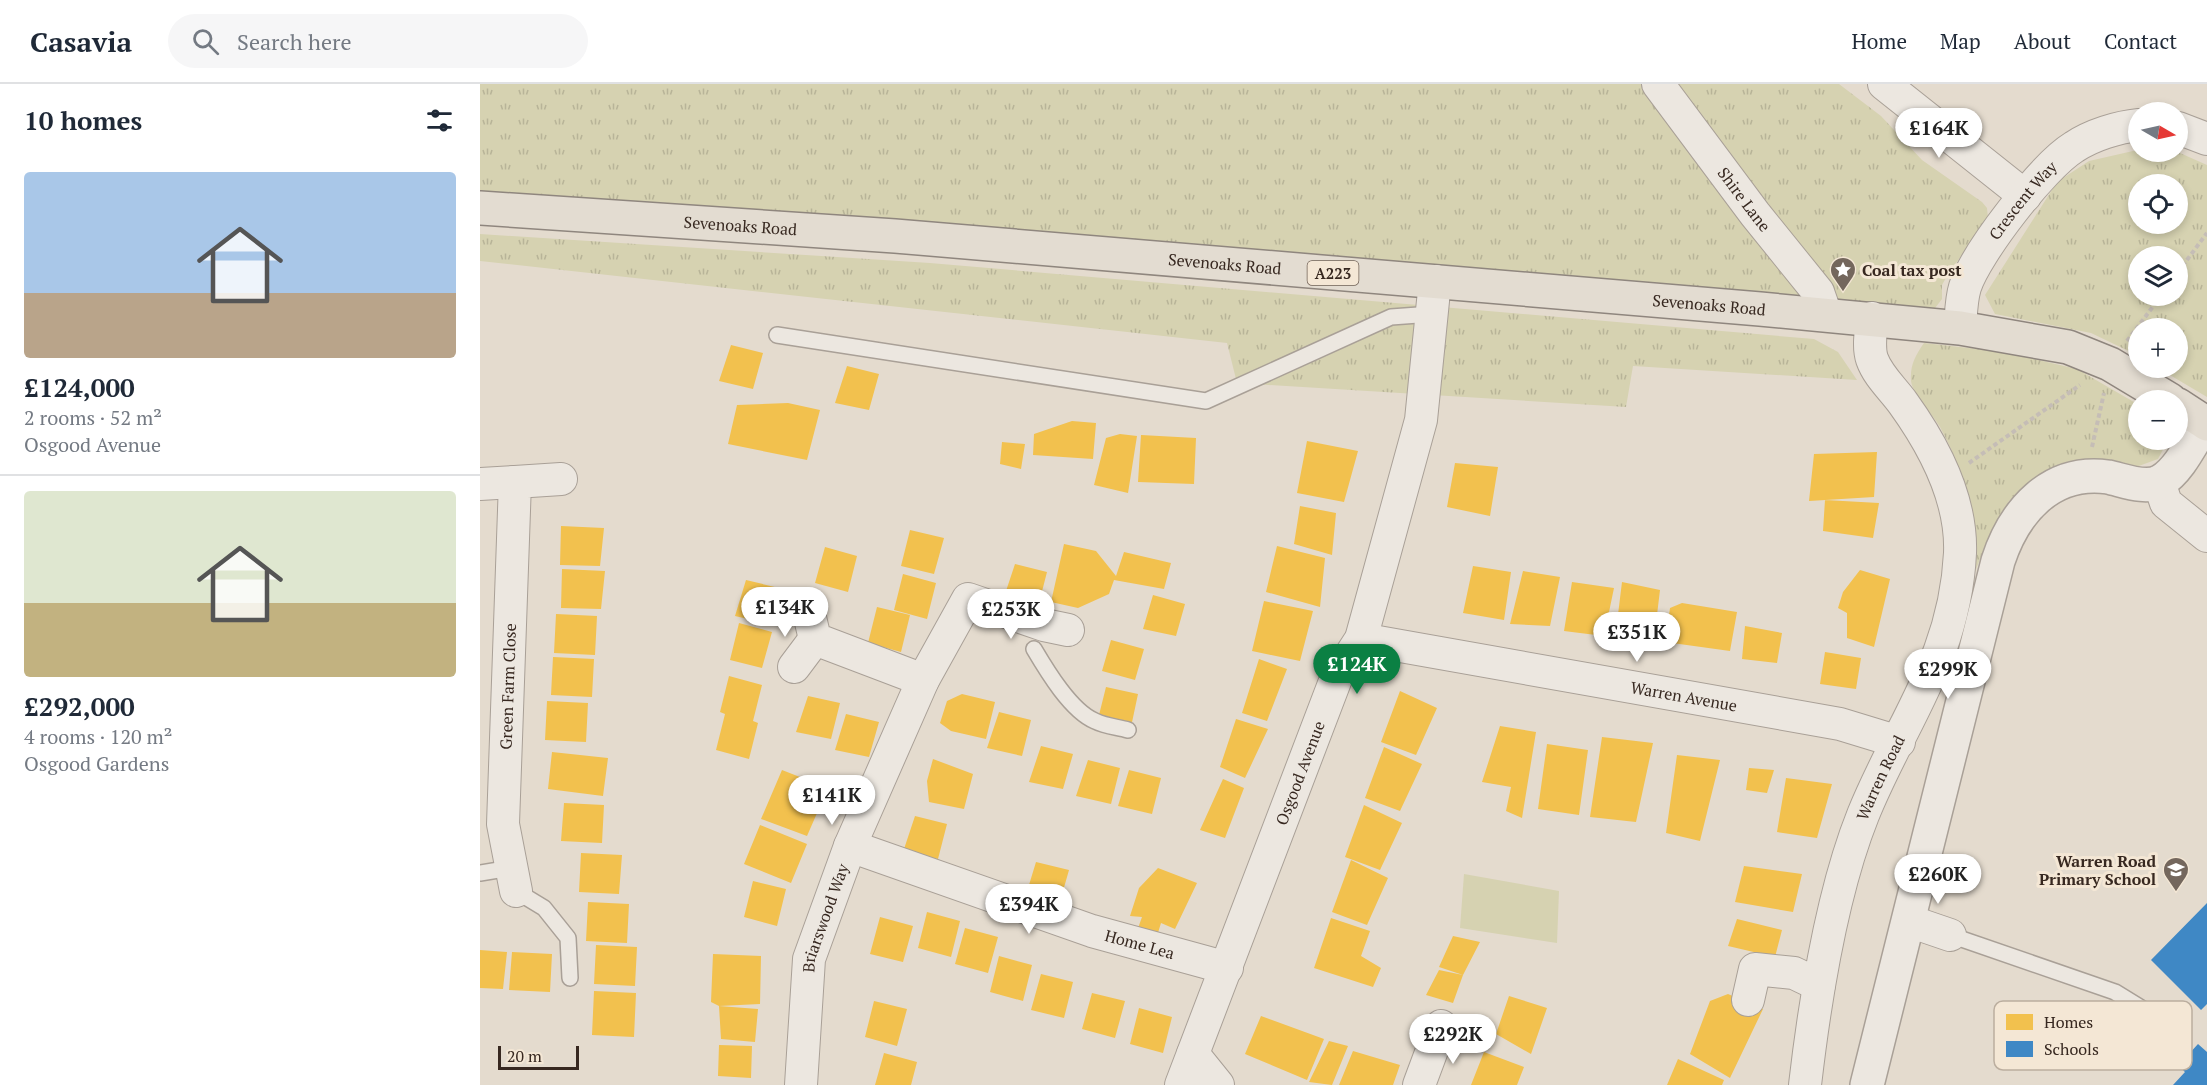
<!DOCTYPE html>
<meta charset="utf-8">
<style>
:root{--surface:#fff;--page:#f6f6f7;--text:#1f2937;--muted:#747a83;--line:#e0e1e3;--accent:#0b8043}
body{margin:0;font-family:"PT Serif",serif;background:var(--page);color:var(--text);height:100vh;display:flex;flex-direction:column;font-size:22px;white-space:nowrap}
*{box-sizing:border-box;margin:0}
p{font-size:20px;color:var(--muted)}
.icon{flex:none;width:33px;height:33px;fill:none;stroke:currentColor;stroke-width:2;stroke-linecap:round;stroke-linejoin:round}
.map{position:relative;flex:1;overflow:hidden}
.panel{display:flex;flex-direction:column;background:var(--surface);width:480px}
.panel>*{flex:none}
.needle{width:39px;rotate:99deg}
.buttons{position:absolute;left:1648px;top:18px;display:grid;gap:12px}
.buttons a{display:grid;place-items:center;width:60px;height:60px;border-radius:50%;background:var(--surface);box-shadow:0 3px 9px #0003;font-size:30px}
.scale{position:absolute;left:18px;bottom:15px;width:81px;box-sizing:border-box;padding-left:6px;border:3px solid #372820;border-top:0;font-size:16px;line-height:21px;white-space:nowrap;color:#372820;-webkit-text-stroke:4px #f4e7d5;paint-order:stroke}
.price{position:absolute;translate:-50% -51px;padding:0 14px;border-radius:21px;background:#fff;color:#222;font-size:20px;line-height:39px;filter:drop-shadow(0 2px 3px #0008)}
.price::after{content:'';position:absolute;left:50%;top:36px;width:18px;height:14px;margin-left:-9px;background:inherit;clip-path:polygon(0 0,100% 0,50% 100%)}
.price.on{background:var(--accent);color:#fff}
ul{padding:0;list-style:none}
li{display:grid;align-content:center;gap:12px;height:318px;padding:0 24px}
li+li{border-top:2px solid var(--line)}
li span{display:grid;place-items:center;height:186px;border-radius:6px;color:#555}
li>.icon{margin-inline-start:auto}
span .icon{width:108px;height:108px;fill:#fffc;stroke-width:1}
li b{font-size:26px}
h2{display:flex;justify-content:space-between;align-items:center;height:72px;padding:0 24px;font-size:26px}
header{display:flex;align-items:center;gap:36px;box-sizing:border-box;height:84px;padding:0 30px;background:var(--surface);border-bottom:2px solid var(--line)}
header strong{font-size:28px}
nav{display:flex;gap:33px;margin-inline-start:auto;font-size:21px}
.search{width:420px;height:54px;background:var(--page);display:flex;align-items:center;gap:15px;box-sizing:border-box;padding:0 21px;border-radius:33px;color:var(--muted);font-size:22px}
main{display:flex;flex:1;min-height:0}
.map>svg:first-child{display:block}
.grass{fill:url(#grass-tufts);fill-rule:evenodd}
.garden{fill:#d6d2b1}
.homes{fill:#f2c14e}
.schools{fill:#3f88c5}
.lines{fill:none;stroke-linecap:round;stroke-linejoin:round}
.service-casing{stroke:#a9a097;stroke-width:18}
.minor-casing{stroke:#a9a097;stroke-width:34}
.tertiary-casing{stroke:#a9a097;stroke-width:36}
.primary-casing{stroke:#8f867e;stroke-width:36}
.path{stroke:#c5bdb6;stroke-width:4;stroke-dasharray:4.5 3;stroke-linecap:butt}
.service{stroke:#ece7e0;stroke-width:15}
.minor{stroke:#ece7e0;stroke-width:32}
.tertiary{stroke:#ece7e0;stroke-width:33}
.primary{stroke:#e3dcd1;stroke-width:33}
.labels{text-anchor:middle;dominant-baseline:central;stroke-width:6;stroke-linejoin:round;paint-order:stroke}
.shield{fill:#f4e7d5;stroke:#706156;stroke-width:1.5}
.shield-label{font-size:15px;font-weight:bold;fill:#372820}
.street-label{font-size:16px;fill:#372820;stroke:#f4e7d5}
.poi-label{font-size:16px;font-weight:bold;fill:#372820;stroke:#f4e7d5;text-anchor:start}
.key{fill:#f4e7d5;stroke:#bbae9f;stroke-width:1.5}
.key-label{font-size:16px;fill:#372820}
</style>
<header>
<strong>Casavia</strong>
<div class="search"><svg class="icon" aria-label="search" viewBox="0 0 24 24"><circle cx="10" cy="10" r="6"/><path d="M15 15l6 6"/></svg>Search here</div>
<nav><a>Home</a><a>Map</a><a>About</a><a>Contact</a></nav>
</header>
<main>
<section class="panel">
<h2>10 homes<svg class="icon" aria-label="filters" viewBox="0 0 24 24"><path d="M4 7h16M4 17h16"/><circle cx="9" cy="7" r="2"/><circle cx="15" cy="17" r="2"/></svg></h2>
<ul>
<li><span style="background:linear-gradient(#a9c7e8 65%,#b9a48a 0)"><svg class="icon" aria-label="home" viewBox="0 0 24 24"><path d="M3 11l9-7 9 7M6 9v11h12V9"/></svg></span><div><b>£124,000</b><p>2 rooms · 52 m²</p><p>Osgood Avenue</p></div></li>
<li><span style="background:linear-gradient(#dfe7d0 60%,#c2b280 0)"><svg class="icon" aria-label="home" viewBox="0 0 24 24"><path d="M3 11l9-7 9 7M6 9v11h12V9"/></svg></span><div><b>£292,000</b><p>4 rooms · 120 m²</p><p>Osgood Gardens</p></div></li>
</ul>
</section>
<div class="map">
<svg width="1727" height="1001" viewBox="0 0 1727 1001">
<defs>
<pattern id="grass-tufts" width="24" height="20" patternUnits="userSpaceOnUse" patternTransform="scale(1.5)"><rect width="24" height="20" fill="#d6d2b1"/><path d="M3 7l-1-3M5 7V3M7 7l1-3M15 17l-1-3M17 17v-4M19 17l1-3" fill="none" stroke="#b8b498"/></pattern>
</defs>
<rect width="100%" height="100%" fill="#e4dbce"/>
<!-- grass -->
<path class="grass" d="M0 0H1359L1401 32 1442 76 1502 118 1507 124 1508 134 1467 192 1462 201V215L1452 228 327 130 188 119 39 114 0 108Z
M1653 67 1700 69 1727 81V313L1678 284H1698V244H1659V272L1611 249 1515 230 1505 211 1577 98 1609 77ZM1659 100H1698V140H1659ZM1659 172H1698V212H1659Z
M0 150 450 179 1334 255 1358 268 1377 296 1153 282 1146 323 757 299 747 259 0 177Z
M1444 259 1525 268 1597 285 1659 321V356H1688L1678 375 1656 383 1555 395 1529 417 1507 457 1495 488C1494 431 1487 393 1460 343 1453 331 1432 309 1431 297 1430 281 1435 272 1444 259Z"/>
<!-- garden -->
<path class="garden" d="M984 790 1079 807 1077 859 980 844Z"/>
<!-- homes -->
<path class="homes" d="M251 261 283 269 273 305 239 297Z
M367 282 399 290 389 326 355 319Z
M308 319 340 326 327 376 248 360 257 321Z
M592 337 616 339 613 375 553 371 554 350Z
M640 350 657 352 648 409 614 401 626 354Z
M661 351 716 354 714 400 658 398Z
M827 357 878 367 864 418 817 409Z
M522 358 545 360 541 385 520 380Z
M1397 368 1394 413 1329 417 1334 370Z
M975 379 1018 383 1010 432 967 423Z
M1345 416 1399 419 1393 454 1343 447Z
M820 422 856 429 852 471 814 460Z
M81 442 124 444 120 482 80 481Z
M430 446 464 454 454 490 421 482Z
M584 460 616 467 636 492 644 468 691 479 684 505 634 496 629 510 598 524 571 518Z
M797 462 845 474 840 523 786 508Z
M345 463 377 472 368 508 335 499Z
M535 480 567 488 558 523 523 516Z
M993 482 1031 488 1024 536 983 529Z
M82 485 125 487 121 525 81 524Z
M1380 486 1410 495 1394 563 1367 554V529L1358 524 1363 508Z
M1043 487 1080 493 1070 542 1030 540Z
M423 490 456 499 447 535 414 526Z
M266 496 299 504 289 540 255 532Z
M1092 498 1134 504 1124 552 1084 547Z
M1142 498 1180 506 1173 564 1135 555Z
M673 511 705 520 696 552 663 545Z
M784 517 833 527 820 577 772 567Z
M1202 519 1257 528 1250 567 1185 558 1190 524Z
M397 523 430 531 421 568 388 559Z
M76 530 117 532 115 571 74 569Z
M259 539 292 548 282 584 250 576Z
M1265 542 1302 549 1297 579 1262 575Z
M631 556 664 565 655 596 622 587Z
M1345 568 1381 574 1376 605 1340 600Z
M73 573 114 575 112 613 71 611Z
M779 575 807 585 787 637 762 629Z
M249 592 282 601 273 637 278 639 269 675 236 666 245 630 240 628Z
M626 603 658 610 651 643 618 635Z
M920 607 957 624 936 671 901 658Z
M482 610 515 618 506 655 471 647 460 639 467 617Z
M328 612 360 619 351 655 316 648Z
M67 617 108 619 106 658 65 656Z
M519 628 551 636 542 672 507 664Z
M366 630 399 638 389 673 355 666Z
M756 635 788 645 765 694 740 683Z
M1020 642 1056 648 1042 734 1026 727 1031 703 1002 698Z
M1122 653 1173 659 1156 738 1110 733Z
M1067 660 1108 666 1099 731 1058 725Z
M561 662 593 670 583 705 549 698Z
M904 663 942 680 920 727 885 714Z
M72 668 128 674 123 712 68 705Z
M1197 671 1240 676 1220 757 1186 749Z
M453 675 493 690 484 725 449 718 447 697Z
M608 676 640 684 631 720 596 712Z
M1269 684 1294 686 1287 709 1266 706Z
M302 686 348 704 327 752 281 735Z
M649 686 681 694 672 730 638 722Z
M1306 694 1352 700 1337 754 1297 748Z
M743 695 764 704 745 754 720 746Z
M84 719 124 721 122 759 81 757Z
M884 721 922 739 900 786 865 773Z
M435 732 467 740 458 775 423 768Z
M280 741 327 760 311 799 264 780Z
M101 769 142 771 139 810 99 808Z
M871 776 908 794 887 841 852 828Z
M556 778 589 786 579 821 545 814Z
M1264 782 1322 790 1313 828 1255 818Z
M678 784 717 799 695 845 681 839 677 852 657 847 662 833 650 832 659 804Z
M273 797 306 805 297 842 264 833Z
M108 818 149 820 147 859 106 857Z
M447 828 480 837 471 873 438 864Z
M400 833 433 842 423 878 390 870Z
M851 834 890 847 881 872 901 884 893 903 834 884Z
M1257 835 1302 846 1295 873 1248 862Z
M485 844 518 853 508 889 475 880Z
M973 852 1000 858 983 891 959 883Z
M116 861 157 863 155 902 114 900Z
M0 866 27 868 23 905 0 904Z
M32 868 72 870 70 908 29 906Z
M233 870 281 872 280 920 239 922 231 918Z
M519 872 552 881 543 917 510 908Z
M959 886 983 891 973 919 946 911Z
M561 890 593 898 584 934 551 926Z
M114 907 156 909 154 953 112 951Z
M612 909 645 917 635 954 602 945Z
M1248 910 1283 925 1250 994 1210 970 1230 917Z
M1029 912 1067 924 1051 970 1016 950Z
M394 917 427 925 417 962 385 953Z
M239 922 278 925 275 958 241 955Z
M659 924 692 933 683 969 650 960Z
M781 932 844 955 827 996 765 970Z
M849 957 868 962 852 1001 829 998Z
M239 961 272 962 271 994 238 992Z
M873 967 920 981 913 1001H859Z
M1004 968 1044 983 1037 1001H991Z
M404 969 437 978 431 1001H395Z
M1198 975 1244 996 1242 1001H1187Z"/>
<!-- schools -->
<path class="schools" d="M1727 819V920L1721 926 1671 876Z
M1718 960 1727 968V1001H1693L1705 988 1698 982Z"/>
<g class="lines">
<defs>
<path id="service" d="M297 251 726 317 911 233 952 230
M554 565C567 587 591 627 615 637 625 642 637 643 648 646
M0 789 31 784
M36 807 64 824 88 854 90 894
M1470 851 1635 908 1661 924 1691 954"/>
<g id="minor">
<path id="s1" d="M1178 0 1275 130 1338 208 1346 231"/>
<path d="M1404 0 1545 112"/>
<path d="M1698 44 1727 55"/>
<path id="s2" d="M1480 244C1481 231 1481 216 1485 203 1496 169 1563 82 1594 63 1612 51 1638 43 1659 41"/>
<path d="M1679 398 1686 419 1727 452"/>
<path d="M0 400 35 398"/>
<path d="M327 521 335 555 443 596"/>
<path id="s3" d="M881 555 1360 640 1419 658"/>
<path d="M314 583 335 555"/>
<path id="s4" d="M370 762 612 847 747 884"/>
<path id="s5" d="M36 807 23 740 35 398 81 395"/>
<path d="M1429 837 1470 851"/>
<path d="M1268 916 1275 885 1314 889 1339 901"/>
<path d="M713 970 738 1001"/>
<path id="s6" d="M321 1001 329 875 370 762 443 596 488 515 564 541 588 546"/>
<path id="s7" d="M701 1001 857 592 881 555 941 336 955 197"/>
<path d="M939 1001 961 942"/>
<path id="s8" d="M1325 1001C1335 915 1351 811 1383 731 1420 639 1475 575 1480 469 1482 416 1454 362 1423 319 1413 305 1398 292 1392 275 1388 263 1391 247 1392 234"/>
</g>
<path id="tertiary" d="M1387 1001 1518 477C1534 428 1570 385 1628 393 1643 396 1666 406 1681 397 1700 386 1713 356 1725 338"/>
<g id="primary">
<path id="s9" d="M0 124 415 152 1280 225 1480 244 1588 263 1630 280 1690 316"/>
<path d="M1698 321 1727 340"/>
</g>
</defs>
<!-- service casing -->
<use href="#service" class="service-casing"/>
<!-- minor casing -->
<use href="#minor" class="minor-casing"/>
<!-- tertiary casing -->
<use href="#tertiary" class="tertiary-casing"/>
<!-- primary casing -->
<use href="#primary" class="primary-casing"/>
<!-- path -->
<path class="path" d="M1698 188 1727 149
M1647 257 1681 212
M1612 363 1624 309
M1489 379 1600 301"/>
<!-- service -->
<use href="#service" class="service"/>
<!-- minor -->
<use href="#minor" class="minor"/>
<!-- tertiary -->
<use href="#tertiary" class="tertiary"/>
<!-- primary -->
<use href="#primary" class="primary"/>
</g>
<!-- icons -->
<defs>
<symbol id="sight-pin" viewBox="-11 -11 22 30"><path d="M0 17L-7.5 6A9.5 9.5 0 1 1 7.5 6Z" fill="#74675d" stroke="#f4e7d5"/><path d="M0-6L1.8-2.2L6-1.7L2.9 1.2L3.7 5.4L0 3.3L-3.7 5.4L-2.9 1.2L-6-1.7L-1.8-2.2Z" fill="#fff"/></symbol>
<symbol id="school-pin" viewBox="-11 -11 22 30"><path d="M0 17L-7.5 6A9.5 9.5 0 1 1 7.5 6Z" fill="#74675d" stroke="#f4e7d5"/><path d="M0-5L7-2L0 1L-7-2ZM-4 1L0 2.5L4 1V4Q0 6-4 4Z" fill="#fff"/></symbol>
</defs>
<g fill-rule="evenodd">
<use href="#sight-pin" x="1348" y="171" width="30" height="40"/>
<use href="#school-pin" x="1681" y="771" width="30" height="40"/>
</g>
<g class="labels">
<!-- shield labels -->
<rect class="shield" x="827.5" y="177" width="51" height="24" rx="4.5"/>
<g class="shield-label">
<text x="853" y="189">A223</text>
</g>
<!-- street labels -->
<g class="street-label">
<text stroke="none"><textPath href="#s1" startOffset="144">Shire Lane</textPath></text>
<text stroke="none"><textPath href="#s2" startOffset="146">Crescent Way</textPath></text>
<text stroke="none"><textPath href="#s9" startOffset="261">Sevenoaks Road</textPath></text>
<text stroke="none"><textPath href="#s9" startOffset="747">Sevenoaks Road</textPath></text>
<text stroke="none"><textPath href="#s9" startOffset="1233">Sevenoaks Road</textPath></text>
<text stroke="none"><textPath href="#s5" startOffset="206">Green Farm Close</textPath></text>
<text stroke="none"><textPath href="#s3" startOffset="328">Warren Avenue</textPath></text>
<text stroke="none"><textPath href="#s7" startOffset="334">Osgood Avenue</textPath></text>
<text stroke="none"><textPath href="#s8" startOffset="318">Warren Road</textPath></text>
<text stroke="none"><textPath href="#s6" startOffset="170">Briarswood Way</textPath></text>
<text stroke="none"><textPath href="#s4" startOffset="306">Home Lea</textPath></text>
</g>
<!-- poi labels -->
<g class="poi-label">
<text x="1382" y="186">Coal tax post</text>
<text x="1676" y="777" text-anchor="end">Warren Road<tspan x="1676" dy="18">Primary School</tspan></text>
</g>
</g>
<!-- legend -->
<rect x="1514" y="917" width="198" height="69" rx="9" class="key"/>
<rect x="1526" y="930" width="27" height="16" fill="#f2c14e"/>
<rect x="1526" y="957" width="27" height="16" fill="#3f88c5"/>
<g class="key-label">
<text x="1564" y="944">Homes</text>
<text x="1564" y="971">Schools</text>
</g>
</svg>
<div class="buttons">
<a><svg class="needle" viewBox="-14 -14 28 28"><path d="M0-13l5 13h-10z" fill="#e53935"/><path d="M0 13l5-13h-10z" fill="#747a83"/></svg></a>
<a><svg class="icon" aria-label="locate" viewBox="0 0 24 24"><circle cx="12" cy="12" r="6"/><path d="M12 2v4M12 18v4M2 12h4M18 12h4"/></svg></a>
<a><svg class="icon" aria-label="layers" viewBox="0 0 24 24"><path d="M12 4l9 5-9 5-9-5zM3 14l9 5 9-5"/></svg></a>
<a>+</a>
<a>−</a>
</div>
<div class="scale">20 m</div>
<b class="price" style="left:1459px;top:75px">£164K</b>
<b class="price" style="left:305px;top:554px">£134K</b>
<b class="price" style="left:531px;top:556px">£253K</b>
<b class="price" style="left:1157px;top:579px">£351K</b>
<b class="price on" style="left:877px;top:611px">£124K</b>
<b class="price" style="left:1468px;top:616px">£299K</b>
<b class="price" style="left:352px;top:742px">£141K</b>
<b class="price" style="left:1458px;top:821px">£260K</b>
<b class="price" style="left:549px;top:851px">£394K</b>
<b class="price" style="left:973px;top:981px">£292K</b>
</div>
</main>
